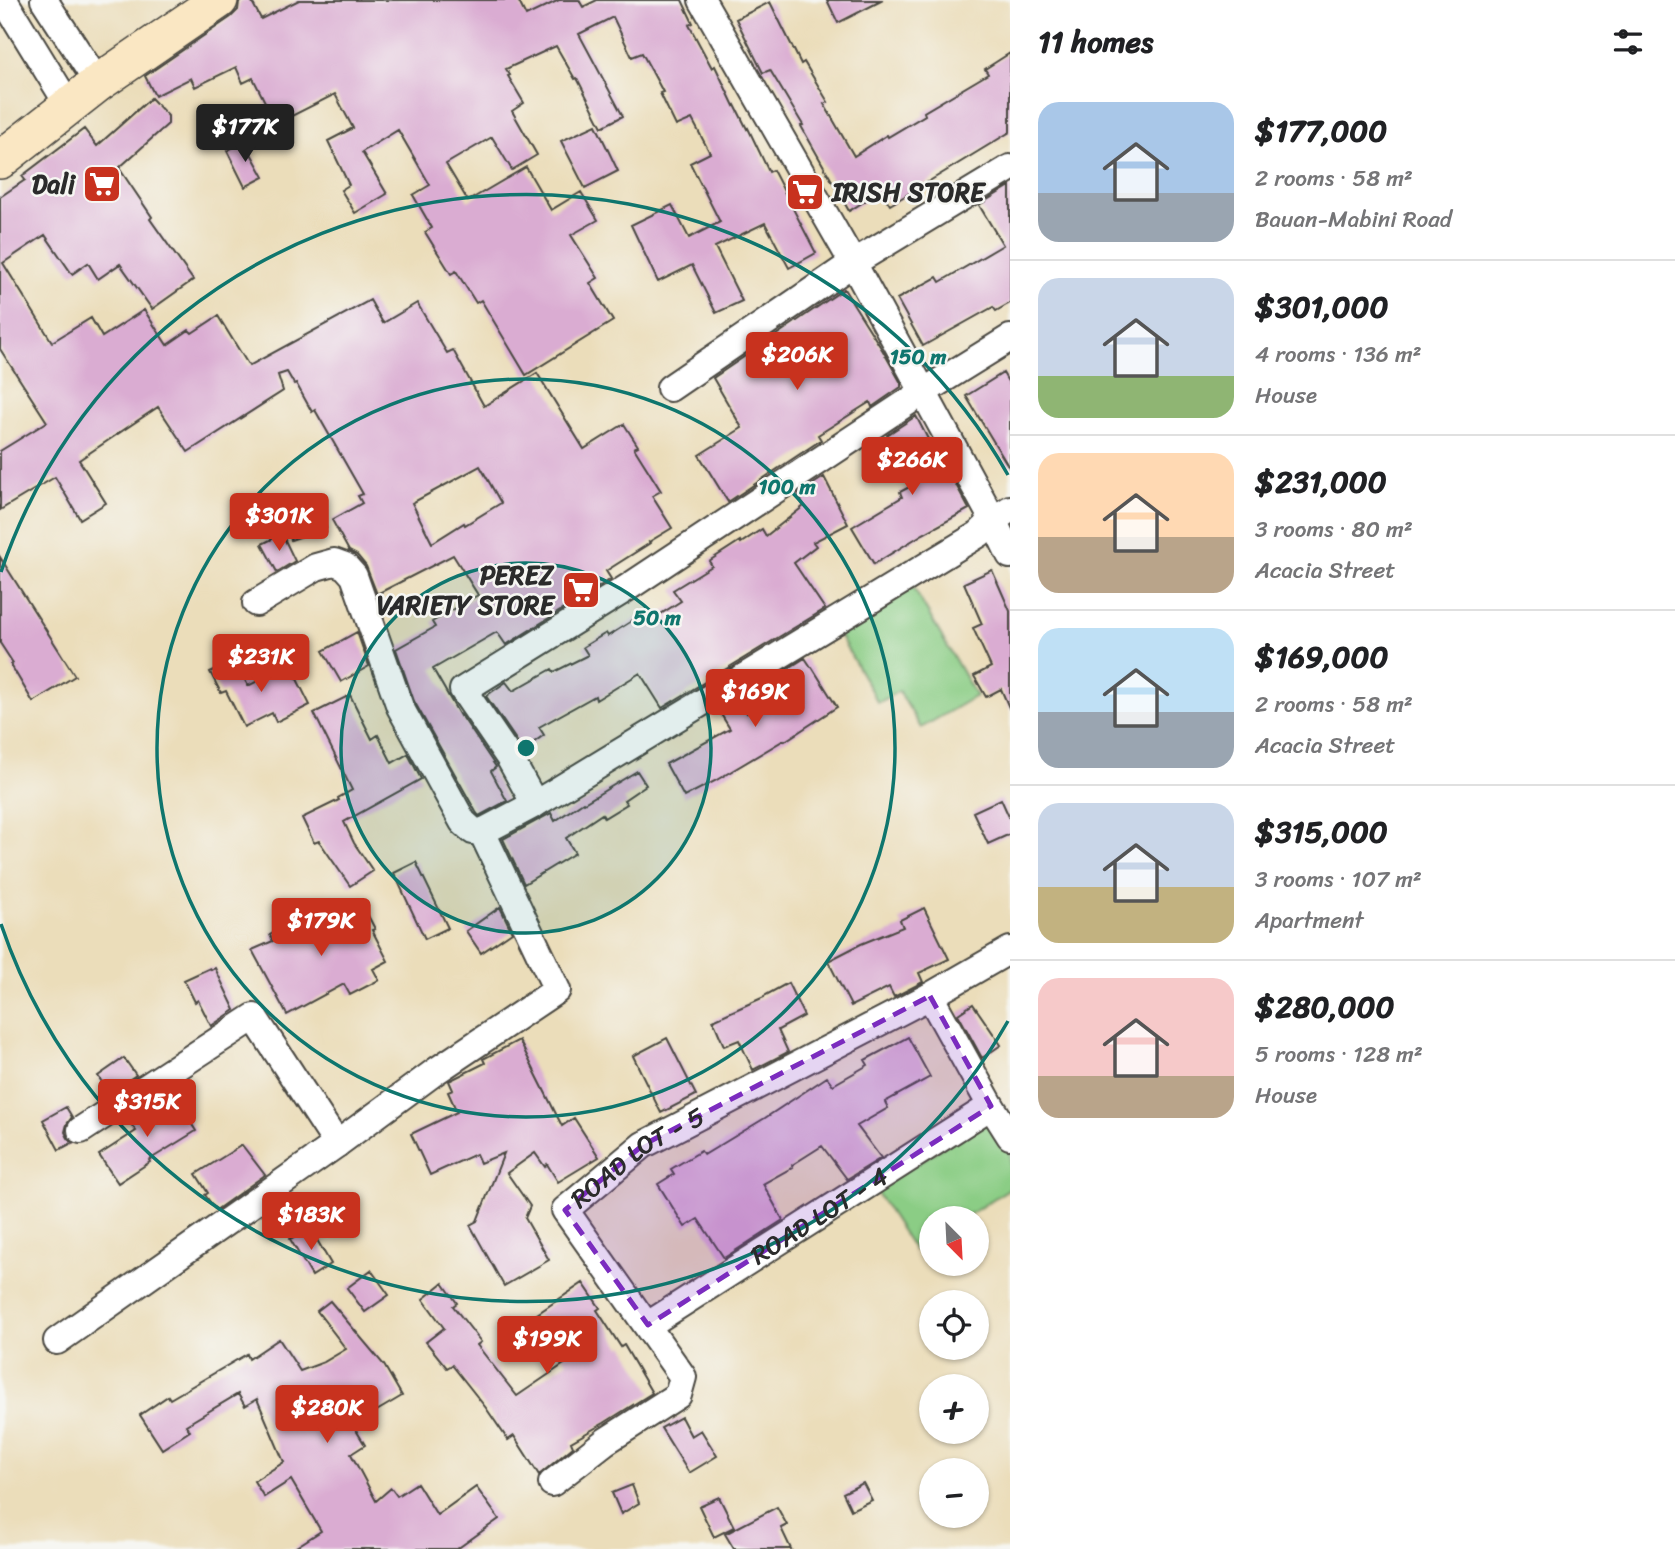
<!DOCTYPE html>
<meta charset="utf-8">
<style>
:root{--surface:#fff;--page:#f6f6f6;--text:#202124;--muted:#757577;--line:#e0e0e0;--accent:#c8321e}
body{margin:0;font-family:Sriracha,sans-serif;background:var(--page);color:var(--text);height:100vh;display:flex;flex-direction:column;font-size:26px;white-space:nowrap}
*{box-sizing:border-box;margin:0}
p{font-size:23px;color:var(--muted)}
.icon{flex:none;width:38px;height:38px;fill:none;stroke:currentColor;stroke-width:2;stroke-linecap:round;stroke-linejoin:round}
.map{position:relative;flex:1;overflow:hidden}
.drawer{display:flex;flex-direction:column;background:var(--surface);width:665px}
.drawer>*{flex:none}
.needle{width:46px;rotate:156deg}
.fabs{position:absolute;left:919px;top:1206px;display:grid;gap:14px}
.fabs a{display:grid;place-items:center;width:70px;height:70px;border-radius:50%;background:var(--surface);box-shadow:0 2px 5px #0004;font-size:35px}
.price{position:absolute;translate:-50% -60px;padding:0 16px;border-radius:7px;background:var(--accent);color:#fff;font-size:23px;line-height:46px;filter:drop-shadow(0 2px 4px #0008)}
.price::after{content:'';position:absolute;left:50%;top:42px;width:21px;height:16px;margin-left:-10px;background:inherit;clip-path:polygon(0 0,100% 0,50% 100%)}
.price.selected{background:#222;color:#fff}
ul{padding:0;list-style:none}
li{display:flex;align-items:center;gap:21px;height:175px;padding:0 28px}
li+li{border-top:2px solid var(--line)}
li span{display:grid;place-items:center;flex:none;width:196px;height:140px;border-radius:21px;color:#555}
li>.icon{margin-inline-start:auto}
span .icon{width:84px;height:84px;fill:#fffc;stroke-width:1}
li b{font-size:30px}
h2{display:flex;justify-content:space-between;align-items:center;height:84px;padding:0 28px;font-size:30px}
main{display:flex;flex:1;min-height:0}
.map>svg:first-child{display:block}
.green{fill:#8bcd85;stroke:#5b7c58;stroke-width:2}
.building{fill:#daacd2;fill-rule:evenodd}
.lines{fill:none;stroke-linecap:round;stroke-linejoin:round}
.minor-casing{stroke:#484640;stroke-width:30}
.secondary-casing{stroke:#484640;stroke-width:40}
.minor{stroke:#fff;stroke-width:26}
.secondary{stroke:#fae7c3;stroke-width:37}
.marked{fill:#7b2cbf;fill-opacity:0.2;stroke:#7b2cbf;stroke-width:5;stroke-dasharray:14 9;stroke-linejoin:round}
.ring{fill:none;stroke:#0f766e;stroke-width:3.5}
.labels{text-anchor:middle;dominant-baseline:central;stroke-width:5;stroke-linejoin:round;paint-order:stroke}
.poi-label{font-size:26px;font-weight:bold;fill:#2b2b2b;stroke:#f6f6f2;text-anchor:end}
.street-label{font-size:26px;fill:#2b2b2b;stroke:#f6f6f2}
.centre{fill:#0f766e;stroke:#f6f6f2;stroke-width:3.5}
.ring-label{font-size:21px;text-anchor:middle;font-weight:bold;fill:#0f766e;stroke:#f6f6f2;stroke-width:5;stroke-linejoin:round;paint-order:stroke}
</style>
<main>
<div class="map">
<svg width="1010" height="1549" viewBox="0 0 1010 1549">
<rect width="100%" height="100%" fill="#f6f6f2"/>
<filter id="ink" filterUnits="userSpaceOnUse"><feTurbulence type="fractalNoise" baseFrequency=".0143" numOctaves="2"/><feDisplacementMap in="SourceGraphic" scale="14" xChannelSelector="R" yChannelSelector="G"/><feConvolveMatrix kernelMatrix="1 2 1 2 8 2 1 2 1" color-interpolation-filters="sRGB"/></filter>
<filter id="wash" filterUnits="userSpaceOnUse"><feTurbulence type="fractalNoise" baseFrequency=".00686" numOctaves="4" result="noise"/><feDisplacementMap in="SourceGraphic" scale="28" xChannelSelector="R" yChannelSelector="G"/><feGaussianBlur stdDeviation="1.57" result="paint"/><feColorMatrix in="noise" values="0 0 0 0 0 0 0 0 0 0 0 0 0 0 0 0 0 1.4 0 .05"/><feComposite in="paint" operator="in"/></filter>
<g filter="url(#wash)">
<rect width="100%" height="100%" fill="#ebddba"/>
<!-- green -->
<path class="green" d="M912 585 976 696 921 728 899 691 878 703 836 629Z
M989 1118 1010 1152V1188L964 1218H931V1239L914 1250 875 1190Z"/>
<g id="blocks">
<!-- building -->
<path class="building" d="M244 0H251L261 19 299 0H518L526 16 559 0H579L583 7 597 0H682L693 23 689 25 712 68 715 66 734 106 735 105 747 129 748 128 769 172 773 170 816 253 789 268 765 223 715 247 742 301 716 313 692 265 658 282 631 225 672 205 689 238 720 222 690 163 710 153 692 119 676 126 660 93 663 92 642 53 632 57 613 17 579 34 623 116 602 127 577 78 575 79 556 46 506 69 510 75 508 76 524 103 512 111 537 155 512 170 492 137 446 164 468 201 526 167 551 210 581 192 598 220 571 235 598 278 590 283 613 321 526 375 481 300 476 303 456 271 451 274 425 232 432 228 413 195 430 185 398 130 362 152 387 194 355 213 341 190 349 185 328 141 353 128 335 94 276 124 253 78 243 83 236 67 195 87 191 78 155 96 145 76 231 17 238 10 239 2Z
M827 0H883L838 23Z
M770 2 801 64 804 62 828 102 824 104 854 156 887 135 888 137 925 115 924 112 988 74 985 69 1010 53V132L890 205 881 191 849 211 801 126 803 125 770 70 763 73 736 19Z
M151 98 168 116V124L119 168 152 217 150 219 193 280 152 309 120 264 98 279 88 263 72 274 45 235 3 263 52 342 91 318 102 337 144 310 167 345 189 330 192 333 218 316 249 366 370 300 383 323 417 303 447 353 453 350 484 406 537 373 584 449 624 424 638 446 634 448 661 491 652 496 672 528 649 542 650 543 606 571 611 579 506 645 497 632 433 669 460 716 461 715 496 767 491 771 507 801 479 816 476 812 414 701 396 649 435 627 432 622 478 595 453 555 377 594 366 566 357 555 349 551 332 520 362 503 358 496 363 494 315 410 312 412 296 383 294 384 287 372 278 375 283 391 188 452 158 407 79 460 106 503 80 519 55 477 0 510V451L47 422 0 349V197L25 180 22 176 84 129 97 146ZM480 466 501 503 465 525 464 523 432 543 412 503Z
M596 125 618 171 585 188 561 141Z
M244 141 264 177 245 187 227 151Z
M1010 186V303L996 311 993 307 923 346 897 299 937 277 940 282 1003 245 979 205Z
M844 289 883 351 901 383V387L872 407 870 402 818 435 821 440 728 502 699 455 742 428 713 378Z
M1003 373 1010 385V469L966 396Z
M916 416 943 468 946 466 969 509 923 534 874 564 852 527 902 497 900 492 913 485 887 435Z
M824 477 848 524 813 542 816 546 794 563 825 609 662 708 640 673 596 700 595 696 539 727 544 735 523 750 486 696 506 682 513 691 552 669 554 672 588 655 583 647 606 633 608 636 643 614 648 622 681 601 673 590 712 566 709 561 740 541 741 543 762 529 766 536 804 506 798 494Z
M317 498 326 528 291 540 281 509Z
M282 534 295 561 277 572 262 544Z
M0 557 75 676 33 702 11 665 13 663 0 643Z
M992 570 1010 611V710L1001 689 986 697 974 676 991 667 973 628 982 624 964 583Z
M357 632 369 666 341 682 323 651Z
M805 658 811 667H812L837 707 785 741 784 740 715 781 684 797 666 764 730 729 719 711 738 699 747 713 781 690 773 678Z
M235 660 248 686 290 665 310 705 276 722 272 713 244 727 226 691 221 693 210 672Z
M350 695 372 739 378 735 392 763 408 754 421 779 344 822 354 843 373 871 350 886 319 841 314 843 302 818 339 800 338 798 352 790 314 713Z
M637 771 646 785 624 800 627 804 604 818 602 814 566 838 575 853 524 884 503 839 551 813 555 821 583 802 584 803Z
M1001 799 1010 819V834L988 844 973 812Z
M416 862 448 928 425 939 394 873Z
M361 902 375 929 372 930 388 961 373 969 379 980 350 995 344 984 287 1015 252 950 273 941 270 935 305 915 312 928Z
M500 907 512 932 481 953 466 931Z
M924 908 949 959 919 973 923 982 894 997 889 987 851 1006 828 961 861 944 903 927 900 920Z
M210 968 211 970 215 968 235 1010 211 1026 198 1000 195 1002 184 980Z
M788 983 804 1016 778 1030 788 1052 753 1070 739 1040 724 1046 713 1020 764 997V996Z
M973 1004 1001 1045 982 1058 958 1014Z
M908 1037 930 1077 885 1102 888 1108 857 1126 881 1158 847 1179 822 1146 792 1165 793 1167 763 1184 783 1220 724 1258 698 1219 685 1227 658 1184 674 1174 671 1169 701 1151 704 1155 765 1118 827 1077 833 1085 868 1065 865 1060Z
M667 1038 696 1095 661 1113 633 1056Z
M519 1040 562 1126 574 1118 599 1157 558 1182 547 1164 545 1167 535 1153 507 1173 530 1206 525 1218 549 1260 504 1286 470 1225 477 1221 504 1153 480 1163 476 1154 430 1175 411 1134 457 1112 448 1092 453 1090 449 1081 485 1063 483 1059Z
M124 1058 136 1075 109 1093 98 1076Z
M154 1101 161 1111 177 1101 196 1131 149 1160 150 1162 118 1183 99 1155 136 1131 127 1119Z
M66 1107 72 1117 67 1124 65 1132 68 1138 72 1143 59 1150 43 1120Z
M242 1145 265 1175 216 1210 205 1195 208 1193 196 1174Z
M310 1228 331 1264 312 1276 290 1239Z
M371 1270 389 1295 365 1312 347 1288Z
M443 1283 457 1303 453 1306 481 1342 477 1345 517 1396 567 1362 537 1314 583 1283 600 1308 597 1310 621 1347 624 1345 652 1393 604 1423 571 1442 573 1447 539 1475 514 1436 508 1440 486 1408 452 1365 447 1368 426 1342 444 1328 423 1299Z
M330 1301 384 1365 402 1396 353 1425 365 1445 351 1454 376 1501 391 1488 397 1496 417 1483 437 1515 476 1487 499 1519 457 1549H293L321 1531 291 1480 264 1497 254 1481 284 1462 257 1399 245 1406 238 1394 186 1425 190 1431 162 1449 140 1415 168 1396 170 1399 247 1354 249 1359 279 1339 300 1371 324 1362 346 1349 317 1311Z
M681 1417 691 1436 701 1430 717 1456 689 1473 661 1428Z
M863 1483 872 1500 851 1510 843 1493Z
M632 1485 639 1503 621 1514 612 1493Z
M719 1497 734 1527 714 1537 699 1506Z
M777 1507 787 1525 781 1528 791 1549H734L725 1534Z"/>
</g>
</g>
<g filter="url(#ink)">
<use href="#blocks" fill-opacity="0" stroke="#484640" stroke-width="2"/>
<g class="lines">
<defs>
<g id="minor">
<path d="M4 0 69 106"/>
<path d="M44 0 98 83"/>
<path d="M702 0 853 263 993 520 1010 555"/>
<path d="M670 388 853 263 1010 168"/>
<path d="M256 603 316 567 334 562 345 566 354 576 400 707 463 822 473 831 482 832 535 804 979 534 993 520 1010 509"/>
<path d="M535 804 510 759 463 690 627 588 923 392 1010 338"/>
<path d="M930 996 991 1106 1010 1136"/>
<path d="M81 1130 254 1017 337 1144"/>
<path id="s1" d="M648 1325 991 1106"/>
<path d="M57 1341 337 1144 436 1071 557 990 482 832"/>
<path id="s2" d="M552 1483 606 1441 678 1395 683 1377 565 1210 643 1145 930 996 1010 950"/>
</g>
<path id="secondary" d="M0 160 98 83 219 0"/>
</defs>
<!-- minor casing -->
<use href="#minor" class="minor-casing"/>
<!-- secondary casing -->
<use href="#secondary" class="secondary-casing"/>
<!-- minor -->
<use href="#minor" class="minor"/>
<!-- secondary -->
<use href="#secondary" class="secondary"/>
</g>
</g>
<!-- marked area -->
<path class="marked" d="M930 996 991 1106 648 1325 565 1210 643 1145Z"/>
<!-- distance rings -->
<circle cx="526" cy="748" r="185" fill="#0f766e" fill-opacity=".12"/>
<g class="ring">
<circle cx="526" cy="748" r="185"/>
<circle cx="526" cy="748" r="369"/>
<path d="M1008 1021A554 554 0 0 1 1 924M1 572A554 554 0 0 1 1008 475"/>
</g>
<!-- icons -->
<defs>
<symbol id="supermarket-square" viewBox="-11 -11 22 22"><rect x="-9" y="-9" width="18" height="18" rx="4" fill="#c8321e" stroke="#f6f6f2"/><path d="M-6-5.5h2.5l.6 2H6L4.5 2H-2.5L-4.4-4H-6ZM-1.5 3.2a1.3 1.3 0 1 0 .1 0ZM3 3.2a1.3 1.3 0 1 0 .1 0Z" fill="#fff"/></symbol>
</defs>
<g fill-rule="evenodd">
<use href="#supermarket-square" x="80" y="162" width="44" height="44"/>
<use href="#supermarket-square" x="783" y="170" width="44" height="44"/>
<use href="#supermarket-square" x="559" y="568" width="44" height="44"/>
</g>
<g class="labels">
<!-- poi labels -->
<g class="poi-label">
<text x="75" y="184">Dali</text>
<text x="832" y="192" text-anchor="start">IRISH STORE</text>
<text x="554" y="575">PEREZ<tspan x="554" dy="30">VARIETY STORE</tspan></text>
</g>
<!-- street labels -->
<g class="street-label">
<text stroke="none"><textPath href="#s2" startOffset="467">ROAD LOT - 5</textPath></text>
<text stroke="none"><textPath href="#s1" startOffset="203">ROAD LOT - 4</textPath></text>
</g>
</g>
<circle cx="526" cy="748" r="10" class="centre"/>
<g class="ring-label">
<text x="918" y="364">150 m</text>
<text x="787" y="494">100 m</text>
<text x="657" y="625">50 m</text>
</g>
</svg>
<div class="fabs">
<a><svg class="needle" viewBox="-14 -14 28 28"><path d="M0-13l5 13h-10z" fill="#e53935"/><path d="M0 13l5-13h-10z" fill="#757577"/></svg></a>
<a><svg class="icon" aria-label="locate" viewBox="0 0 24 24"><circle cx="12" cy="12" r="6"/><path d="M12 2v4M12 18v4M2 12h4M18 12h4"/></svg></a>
<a>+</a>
<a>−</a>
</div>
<b class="price selected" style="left:245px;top:164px">$177K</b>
<b class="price" style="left:797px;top:392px">$206K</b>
<b class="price" style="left:912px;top:497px">$266K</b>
<b class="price" style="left:279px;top:553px">$301K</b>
<b class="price" style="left:261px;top:694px">$231K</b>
<b class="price" style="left:755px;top:729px">$169K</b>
<b class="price" style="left:321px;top:958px">$179K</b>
<b class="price" style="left:147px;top:1139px">$315K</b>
<b class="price" style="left:311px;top:1252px">$183K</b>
<b class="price" style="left:547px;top:1376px">$199K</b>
<b class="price" style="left:327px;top:1445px">$280K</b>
</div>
<section class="drawer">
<h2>11 homes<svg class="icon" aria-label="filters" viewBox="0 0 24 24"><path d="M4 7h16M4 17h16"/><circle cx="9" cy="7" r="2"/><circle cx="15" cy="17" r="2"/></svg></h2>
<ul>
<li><span style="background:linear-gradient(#a9c7e8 65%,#9aa5b1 0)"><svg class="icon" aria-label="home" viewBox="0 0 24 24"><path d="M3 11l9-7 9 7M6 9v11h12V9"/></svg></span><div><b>$177,000</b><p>2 rooms · 58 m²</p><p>Bauan-Mabini Road</p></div></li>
<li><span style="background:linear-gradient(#c9d6e8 70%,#8fb573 0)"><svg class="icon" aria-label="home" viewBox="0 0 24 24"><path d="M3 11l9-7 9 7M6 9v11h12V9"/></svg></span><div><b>$301,000</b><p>4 rooms · 136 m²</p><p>House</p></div></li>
<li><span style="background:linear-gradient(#ffd9b3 60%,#b9a48a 0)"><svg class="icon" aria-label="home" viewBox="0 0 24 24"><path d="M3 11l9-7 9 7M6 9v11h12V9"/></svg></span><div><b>$231,000</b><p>3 rooms · 80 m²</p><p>Acacia Street</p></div></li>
<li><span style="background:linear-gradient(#bfe0f5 60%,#9aa5b1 0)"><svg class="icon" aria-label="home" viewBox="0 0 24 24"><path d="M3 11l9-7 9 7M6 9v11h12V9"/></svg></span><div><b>$169,000</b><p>2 rooms · 58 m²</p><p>Acacia Street</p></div></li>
<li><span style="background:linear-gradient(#c9d6e8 60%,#c2b280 0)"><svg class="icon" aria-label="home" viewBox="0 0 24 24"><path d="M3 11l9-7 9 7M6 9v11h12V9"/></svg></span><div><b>$315,000</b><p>3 rooms · 107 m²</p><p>Apartment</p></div></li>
<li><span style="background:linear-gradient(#f6c9c9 70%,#b9a48a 0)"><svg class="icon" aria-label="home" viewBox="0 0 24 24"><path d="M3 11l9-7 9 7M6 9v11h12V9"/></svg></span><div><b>$280,000</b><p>5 rooms · 128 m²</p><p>House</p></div></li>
</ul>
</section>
</main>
